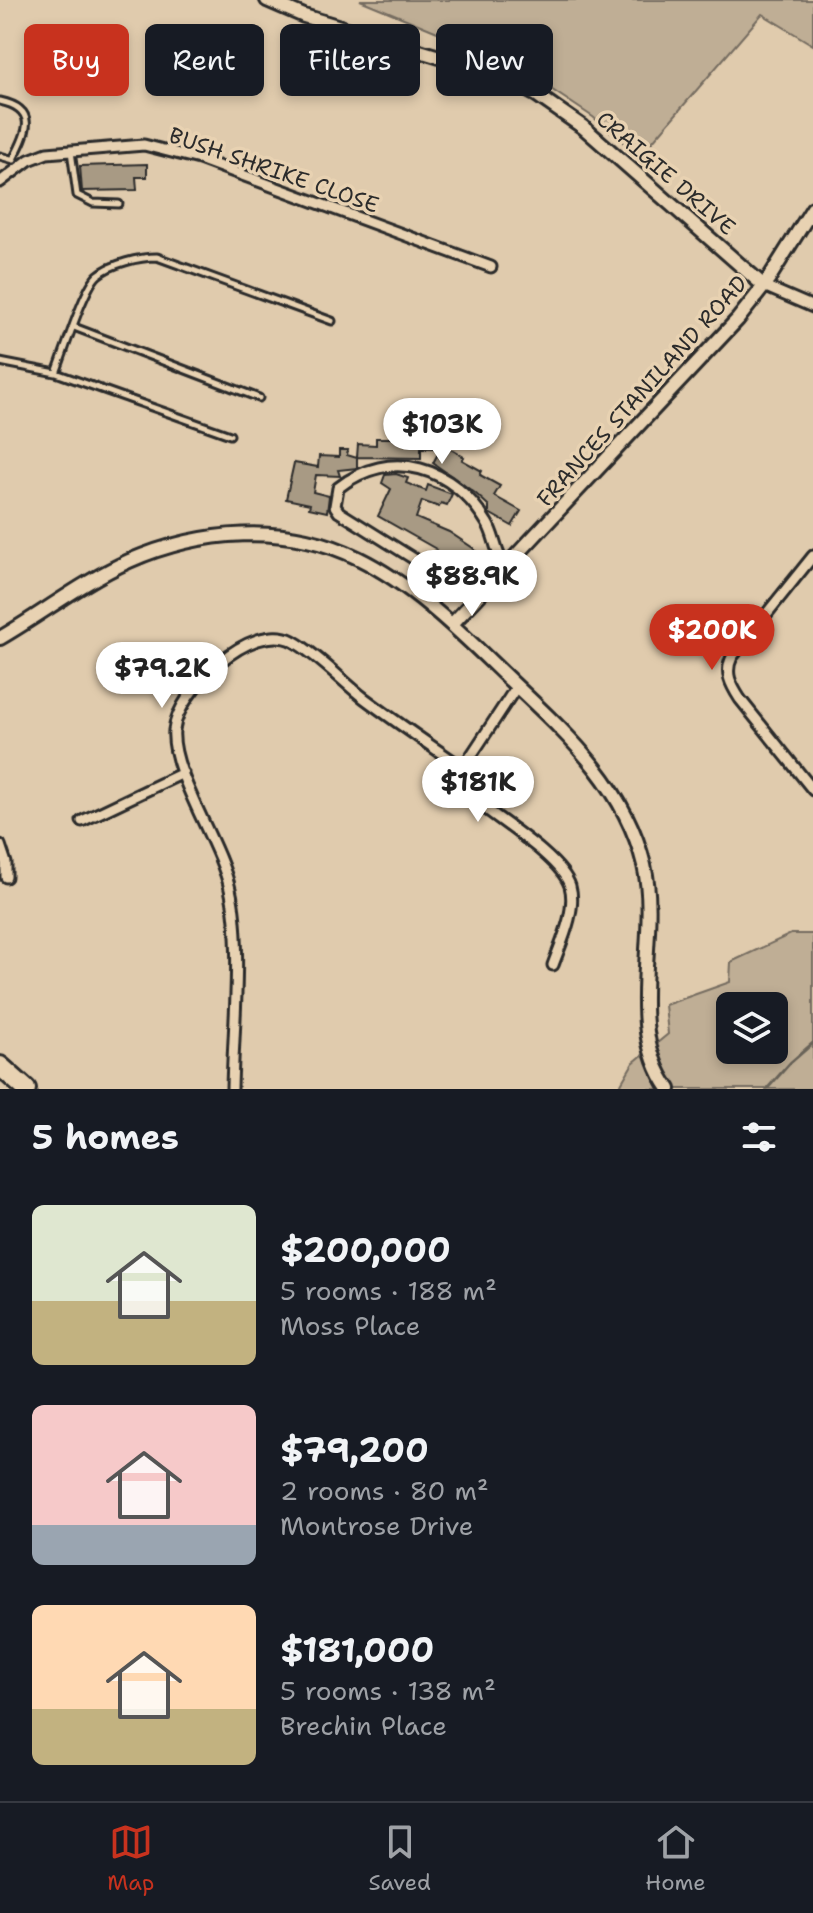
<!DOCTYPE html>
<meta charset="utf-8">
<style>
:root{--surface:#171b24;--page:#242831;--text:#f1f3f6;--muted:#9ea1a6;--line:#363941;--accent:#c8321e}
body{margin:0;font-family:"Shantell Sans",sans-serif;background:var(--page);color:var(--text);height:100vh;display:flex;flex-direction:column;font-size:30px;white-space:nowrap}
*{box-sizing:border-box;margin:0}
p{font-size:26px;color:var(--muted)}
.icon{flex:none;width:44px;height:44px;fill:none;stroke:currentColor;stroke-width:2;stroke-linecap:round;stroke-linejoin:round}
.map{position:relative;height:1089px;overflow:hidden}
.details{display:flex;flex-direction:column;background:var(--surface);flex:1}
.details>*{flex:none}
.hud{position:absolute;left:24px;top:24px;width:766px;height:72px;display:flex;gap:16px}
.buttons{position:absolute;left:716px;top:992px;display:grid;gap:16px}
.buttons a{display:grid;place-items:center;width:72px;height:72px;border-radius:12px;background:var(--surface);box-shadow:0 4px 12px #0003;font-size:40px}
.price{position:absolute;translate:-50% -68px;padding:0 18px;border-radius:28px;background:#fff;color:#222;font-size:26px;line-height:52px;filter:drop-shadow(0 2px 4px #0008)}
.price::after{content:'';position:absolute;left:50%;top:48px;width:24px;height:18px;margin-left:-12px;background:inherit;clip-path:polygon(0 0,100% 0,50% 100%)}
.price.selected{background:var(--accent);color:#fff}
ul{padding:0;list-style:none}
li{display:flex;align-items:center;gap:24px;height:200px;padding:0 32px}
li span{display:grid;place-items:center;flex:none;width:224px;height:160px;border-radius:12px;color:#555}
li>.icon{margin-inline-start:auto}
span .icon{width:96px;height:96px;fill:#fffc;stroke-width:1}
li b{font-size:34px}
h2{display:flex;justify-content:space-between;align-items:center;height:96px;padding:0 32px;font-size:34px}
.chip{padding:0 28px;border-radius:12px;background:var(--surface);box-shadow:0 4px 12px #0003;font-size:28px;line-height:72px}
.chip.selected{background:var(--accent);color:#fff}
.tabs{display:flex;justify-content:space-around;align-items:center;height:112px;border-top:2px solid var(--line);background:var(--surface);font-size:22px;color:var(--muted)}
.tabs a{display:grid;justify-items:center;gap:4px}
.tabs .selected{color:var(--accent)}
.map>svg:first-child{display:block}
.green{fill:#bfae95;stroke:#756c60;stroke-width:2;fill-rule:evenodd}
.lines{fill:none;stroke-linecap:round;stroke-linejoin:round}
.stream{stroke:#696359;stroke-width:3}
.building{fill:#a89a84;stroke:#2b2b2b;stroke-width:2}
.service-casing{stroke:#2b2b2b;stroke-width:11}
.minor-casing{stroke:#2b2b2b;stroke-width:15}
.tertiary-casing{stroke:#2b2b2b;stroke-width:18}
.motorway-casing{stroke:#2b2b2b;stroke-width:24}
.service{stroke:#e8d2b2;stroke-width:5}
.minor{stroke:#e8d2b2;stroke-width:9}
.tertiary{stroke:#e8d2b2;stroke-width:12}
.motorway{stroke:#e8d2b2;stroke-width:18}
.labels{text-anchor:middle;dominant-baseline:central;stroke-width:7;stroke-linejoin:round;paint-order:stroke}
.street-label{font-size:22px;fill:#2b2b2b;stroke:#e8d2b2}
</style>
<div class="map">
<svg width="813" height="1089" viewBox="0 0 813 1089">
<rect width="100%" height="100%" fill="#e0cbad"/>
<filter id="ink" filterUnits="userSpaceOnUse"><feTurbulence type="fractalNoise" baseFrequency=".0125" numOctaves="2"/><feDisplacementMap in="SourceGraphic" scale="16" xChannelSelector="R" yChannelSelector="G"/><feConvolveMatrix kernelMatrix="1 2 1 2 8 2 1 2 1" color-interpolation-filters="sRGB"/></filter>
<g filter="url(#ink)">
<!-- green -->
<path class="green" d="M360 0H813V45L762 14 640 156 593 117 510 62Z
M791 934H813V1089H618L633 1063 668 1034 665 1005 730 982 731 962ZM730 1006H774V1050H730Z"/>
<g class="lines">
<!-- stream -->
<path class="stream" d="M767 1089 790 1063 813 1043"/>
</g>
<!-- building -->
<path class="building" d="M147 164V177H136L137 190 82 191 80 166Z
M413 427 434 428V439L464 457 462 460 482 471 480 475 500 486 494 496 521 511 512 526 489 513V506L475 493 433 463 441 448H421V458L357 457 358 444 376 445V438H395L396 432 413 433Z
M339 450H348L347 455 357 458V468L338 470 340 476 316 475 313 492 329 496 327 512 309 508 310 504 286 499 294 463 318 467 319 456 339 457Z
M396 474 408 478 406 483 426 491 428 485 452 494 447 505 441 503 439 507 422 501 416 518 449 532 473 548 481 557 472 569 462 562 453 574 429 559 436 549 378 516 391 489 382 483 385 475Z"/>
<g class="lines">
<defs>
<path id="service" d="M0 101C38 109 28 132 13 159
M71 151 77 195 93 203 119 204
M0 156 14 160
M74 327 259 398
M0 362 56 373 230 435
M56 373C64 353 84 287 98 275 111 264 139 257 157 257L332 321"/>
<path id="minor" d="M0 182 29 160 47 153 144 145 199 159 491 267
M764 286 813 307
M813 556 732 657C724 673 731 685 740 699L813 790
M500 561 466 582H451L339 512 335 506 338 488C391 446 454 467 487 523 496 537 495 557 508 567
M517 686 463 768C465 782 467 791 477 802 500 821 561 858 570 886 577 910 561 943 553 965
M82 821 183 773
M0 845 6 863V877
M232 1089C233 1031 243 943 230 889 220 843 170 771 174 730 178 691 251 619 293 641 318 655 341 680 364 698 396 722 430 745 463 768"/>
<path id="tertiary" d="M267 0 304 16 499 75 537 95 583 127 764 286
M452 624 738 319 764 286 813 208
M0 638C43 613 84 581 129 561 200 530 286 522 358 558 417 587 465 637 512 682 568 735 625 786 644 865 661 937 622 1023 669 1089"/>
<path id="motorway" d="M0 1066 26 1089"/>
</defs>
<!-- service casing -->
<use href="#service" class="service-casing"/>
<!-- minor casing -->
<use href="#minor" class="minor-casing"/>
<!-- tertiary casing -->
<use href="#tertiary" class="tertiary-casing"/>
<!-- motorway casing -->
<use href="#motorway" class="motorway-casing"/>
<!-- service -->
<use href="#service" class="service"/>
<!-- minor -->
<use href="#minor" class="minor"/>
<!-- tertiary -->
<use href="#tertiary" class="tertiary"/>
<!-- motorway -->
<use href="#motorway" class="motorway"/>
</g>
</g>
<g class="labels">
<!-- street labels -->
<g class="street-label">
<text transform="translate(274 170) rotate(19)">BUSH SHRIKE CLOSE</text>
<text transform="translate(666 173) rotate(41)">CRAIGIE DRIVE</text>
<text transform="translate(642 391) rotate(-48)">FRANCES STANILAND ROAD</text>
</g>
</g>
</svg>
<div class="buttons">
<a><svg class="icon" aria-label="layers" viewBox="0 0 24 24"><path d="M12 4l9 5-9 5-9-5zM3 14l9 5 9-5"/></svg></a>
</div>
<b class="price" style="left:442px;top:466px">$103K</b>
<b class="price" style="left:472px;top:618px">$88.9K</b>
<b class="price selected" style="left:712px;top:672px">$200K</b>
<b class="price" style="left:162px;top:710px">$79.2K</b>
<b class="price" style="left:478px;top:824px">$181K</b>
<div class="hud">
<a class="chip selected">Buy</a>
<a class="chip">Rent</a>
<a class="chip">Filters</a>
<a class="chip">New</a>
</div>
</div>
<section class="details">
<h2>5 homes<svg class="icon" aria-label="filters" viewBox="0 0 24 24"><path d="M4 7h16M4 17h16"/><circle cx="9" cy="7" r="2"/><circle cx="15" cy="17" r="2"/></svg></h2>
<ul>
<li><span style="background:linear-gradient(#dfe7d0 60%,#c2b280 0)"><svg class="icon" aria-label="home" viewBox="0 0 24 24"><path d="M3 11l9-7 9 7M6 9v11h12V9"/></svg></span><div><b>$200,000</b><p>5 rooms · 188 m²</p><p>Moss Place</p></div></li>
<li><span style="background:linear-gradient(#f6c9c9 75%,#9aa5b1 0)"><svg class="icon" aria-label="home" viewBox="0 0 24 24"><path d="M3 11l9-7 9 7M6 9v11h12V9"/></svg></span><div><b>$79,200</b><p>2 rooms · 80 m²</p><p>Montrose Drive</p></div></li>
<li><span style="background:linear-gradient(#ffd9b3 65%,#c2b280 0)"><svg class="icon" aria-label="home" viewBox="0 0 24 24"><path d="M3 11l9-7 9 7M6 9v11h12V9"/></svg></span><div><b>$181,000</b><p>5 rooms · 138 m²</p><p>Brechin Place</p></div></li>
</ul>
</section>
<nav class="tabs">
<a class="selected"><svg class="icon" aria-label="map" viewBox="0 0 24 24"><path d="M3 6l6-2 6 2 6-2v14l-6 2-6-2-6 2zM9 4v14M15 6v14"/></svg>Map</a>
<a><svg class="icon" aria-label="saved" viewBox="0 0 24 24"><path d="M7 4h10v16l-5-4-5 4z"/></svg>Saved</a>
<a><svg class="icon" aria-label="home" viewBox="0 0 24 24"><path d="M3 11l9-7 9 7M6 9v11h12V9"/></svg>Home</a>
</nav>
